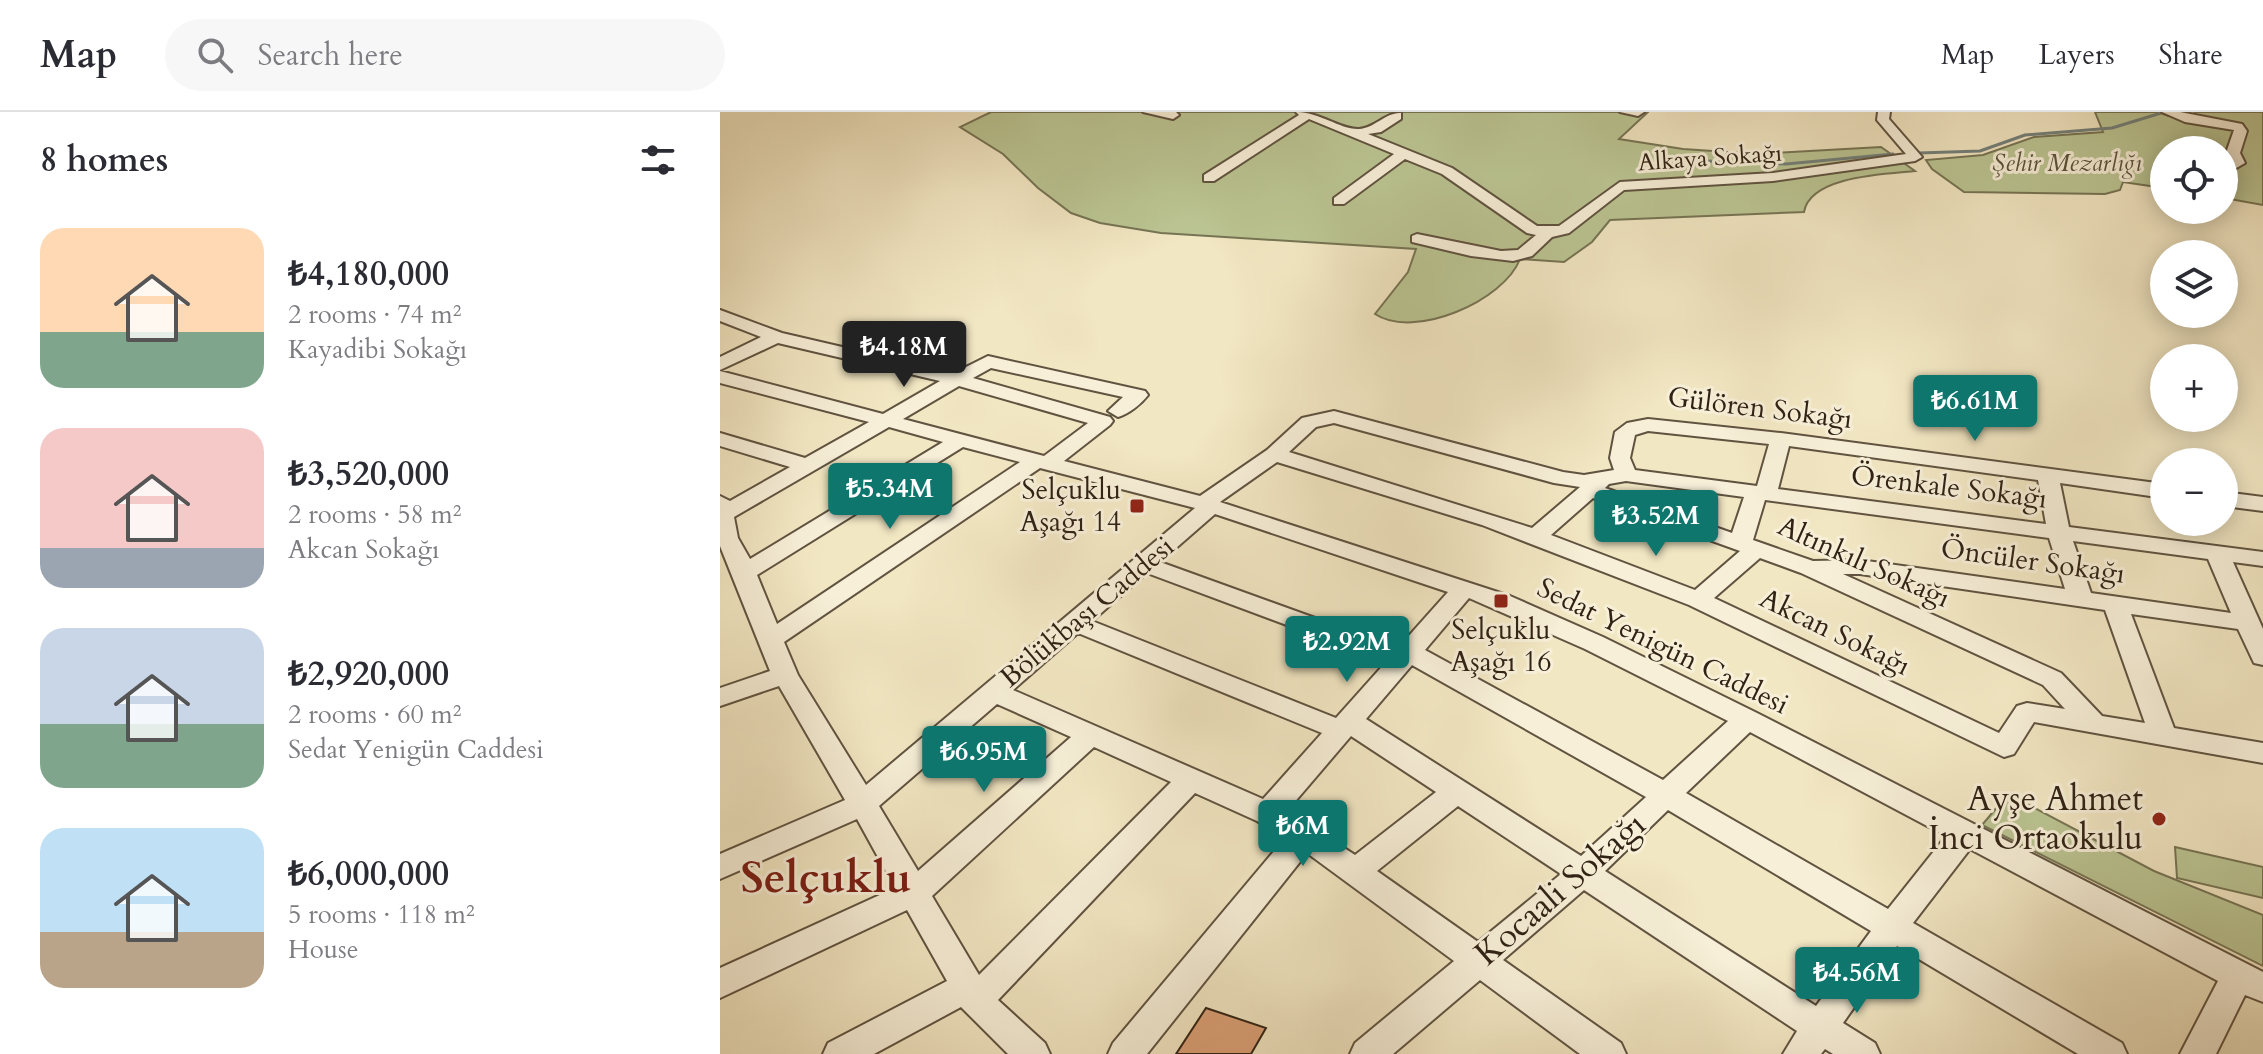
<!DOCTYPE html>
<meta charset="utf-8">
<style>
:root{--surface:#fff;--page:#f7f7f7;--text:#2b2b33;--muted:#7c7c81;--line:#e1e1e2;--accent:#0f766e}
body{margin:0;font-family:Cardo,serif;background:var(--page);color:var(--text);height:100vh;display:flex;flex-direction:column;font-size:30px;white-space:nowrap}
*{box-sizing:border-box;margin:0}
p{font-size:26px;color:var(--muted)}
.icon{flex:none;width:44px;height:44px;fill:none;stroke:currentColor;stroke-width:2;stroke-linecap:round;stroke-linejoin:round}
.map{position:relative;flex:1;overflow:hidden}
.sheet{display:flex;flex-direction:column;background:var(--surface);width:720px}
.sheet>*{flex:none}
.fabs{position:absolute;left:1430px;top:24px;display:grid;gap:16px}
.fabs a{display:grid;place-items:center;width:88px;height:88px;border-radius:50%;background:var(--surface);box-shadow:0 4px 20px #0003;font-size:40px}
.price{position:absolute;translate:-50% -68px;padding:0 18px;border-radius:8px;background:var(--accent);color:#fff;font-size:26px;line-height:52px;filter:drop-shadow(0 2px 4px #0008)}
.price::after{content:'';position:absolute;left:50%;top:48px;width:24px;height:18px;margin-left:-12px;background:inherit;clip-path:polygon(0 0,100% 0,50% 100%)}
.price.active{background:#222;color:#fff}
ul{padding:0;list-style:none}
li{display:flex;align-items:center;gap:24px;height:200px;padding:0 40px}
li span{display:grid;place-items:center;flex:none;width:224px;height:160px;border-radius:24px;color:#555}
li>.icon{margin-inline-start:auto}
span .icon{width:96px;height:96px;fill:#fffc;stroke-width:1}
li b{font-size:34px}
h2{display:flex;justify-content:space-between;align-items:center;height:96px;padding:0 40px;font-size:34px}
header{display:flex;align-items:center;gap:48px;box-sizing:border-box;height:112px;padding:0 40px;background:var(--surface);border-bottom:2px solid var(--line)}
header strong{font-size:38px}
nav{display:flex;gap:44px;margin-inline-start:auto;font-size:28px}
.search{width:560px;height:72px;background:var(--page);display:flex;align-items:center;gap:20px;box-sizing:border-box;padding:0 28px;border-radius:44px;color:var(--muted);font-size:30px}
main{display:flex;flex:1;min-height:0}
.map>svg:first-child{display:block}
.green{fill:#bbc593;stroke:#767454;stroke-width:2}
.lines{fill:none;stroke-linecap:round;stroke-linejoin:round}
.stream{stroke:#73807a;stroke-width:3}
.building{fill:#db9f76;stroke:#302214;stroke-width:2}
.minor-casing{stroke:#605340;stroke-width:4}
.minor{fill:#f7efd8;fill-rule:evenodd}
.poi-dot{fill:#8f2418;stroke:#f7efd8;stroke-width:3}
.labels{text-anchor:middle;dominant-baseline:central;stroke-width:6;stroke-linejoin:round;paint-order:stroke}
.far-street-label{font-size:24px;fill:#302214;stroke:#f7efd8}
.far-park-label{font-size:24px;font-style:italic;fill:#5a533a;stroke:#f7efd8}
.street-label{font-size:28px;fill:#302214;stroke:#f7efd8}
.poi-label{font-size:28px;fill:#302214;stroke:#f7efd8;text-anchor:end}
.near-poi-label{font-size:34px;fill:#302214;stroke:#f7efd8;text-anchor:end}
.near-street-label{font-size:34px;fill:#302214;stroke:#f7efd8}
.near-district-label{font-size:44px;font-weight:bold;fill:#7a1f14;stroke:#f7efd8}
</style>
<header>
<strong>Map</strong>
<div class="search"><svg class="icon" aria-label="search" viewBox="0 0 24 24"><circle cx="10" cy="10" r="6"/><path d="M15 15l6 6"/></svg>Search here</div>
<nav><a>Map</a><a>Layers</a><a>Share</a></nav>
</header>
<main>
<section class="sheet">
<h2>8 homes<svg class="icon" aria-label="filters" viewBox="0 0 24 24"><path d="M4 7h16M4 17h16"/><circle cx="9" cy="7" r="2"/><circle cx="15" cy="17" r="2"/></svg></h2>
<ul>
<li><span style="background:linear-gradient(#ffd9b3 65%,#7fa58c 0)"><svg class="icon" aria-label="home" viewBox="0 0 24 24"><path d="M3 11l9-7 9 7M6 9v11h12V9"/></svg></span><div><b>₺4,180,000</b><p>2 rooms · 74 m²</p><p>Kayadibi Sokağı</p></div></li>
<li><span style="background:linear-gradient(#f6c9c9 75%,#9aa5b1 0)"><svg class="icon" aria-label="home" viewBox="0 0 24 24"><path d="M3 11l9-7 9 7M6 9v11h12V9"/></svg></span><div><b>₺3,520,000</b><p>2 rooms · 58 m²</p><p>Akcan Sokağı</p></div></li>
<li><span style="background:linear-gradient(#c9d6e8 60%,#7fa58c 0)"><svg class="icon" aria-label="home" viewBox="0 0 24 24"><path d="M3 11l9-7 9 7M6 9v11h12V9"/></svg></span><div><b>₺2,920,000</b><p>2 rooms · 60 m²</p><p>Sedat Yenigün Caddesi</p></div></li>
<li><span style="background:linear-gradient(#bfe0f5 65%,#b9a48a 0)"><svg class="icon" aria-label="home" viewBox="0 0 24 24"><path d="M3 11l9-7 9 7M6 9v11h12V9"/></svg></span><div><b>₺6,000,000</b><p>5 rooms · 118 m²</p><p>House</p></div></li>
</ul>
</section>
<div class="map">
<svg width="1543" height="942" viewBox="0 0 1543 942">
<rect width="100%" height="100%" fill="#f2e7c3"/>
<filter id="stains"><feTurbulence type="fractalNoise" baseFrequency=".0025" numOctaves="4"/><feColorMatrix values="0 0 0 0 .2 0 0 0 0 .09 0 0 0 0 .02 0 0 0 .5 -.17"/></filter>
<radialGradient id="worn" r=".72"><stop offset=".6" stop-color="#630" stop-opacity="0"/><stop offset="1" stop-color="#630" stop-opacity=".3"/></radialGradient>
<!-- green -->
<path class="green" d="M271 0H928L899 27 963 37 1038 42 1161 35 1195 59C1165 62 1090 64 1084 100L890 108 872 130 844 150 800 147C784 189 694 228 655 202L688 160 696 137 441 121 380 111 351 101 318 76 283 42 240 15Z
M1375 0H1439C1450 6 1466 7 1476 0H1543V93L1504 86V38H1444V76L1403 70 1400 78 1385 82 1244 80 1212 57 1206 48 1263 43 1314 25 1383 20Z
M1288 682 1434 759 1543 803V854L1262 713Z
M1455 735 1543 755V786L1457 766Z"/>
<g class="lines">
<!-- stream -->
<path class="stream" d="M1199 41 1260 39 1305 23 1392 16 1441 1
M959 48 1066 52 1173 42"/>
</g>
<!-- building -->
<path class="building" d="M486 896 546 916 531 942H456Z"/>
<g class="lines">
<defs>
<path id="minor" d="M423 0H456L459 3 453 7Z
M576 0C600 0 621 18 639 17 655 16 666 0 681 1V7L661 20 648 22 732 56 817 114H839L900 70 1053 61 1186 42 1157 8 1158 0H1170L1169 7 1202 45 1195 49 1053 69 904 78 849 121 832 125 812 144 793 149 751 144 692 130V124L697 122 781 139 798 138 816 123 807 121 722 62 685 47 624 92H614V86L674 42 589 7 494 69H484V63L579 3Z
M900 0H924L918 4Z
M1442 0H1460L1522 12 1527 19 1520 41 1525 51 1504 63V53L1511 50 1506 41 1514 18 1465 10Z
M0 198 62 221 234 261 268 244 425 279 428 283C421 292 409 302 398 305L388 299 403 285 271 256 253 266 390 305 393 309 390 313 344 349 480 384 547 338 582 306 614 299 843 360 864 363 894 358 890 346 895 320 907 311 928 307 1061 321 1444 372V386L1340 371 1349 415 1543 440V454L1513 450 1543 517V553L1534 551 1518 517 1411 502 1454 616 1543 631V651L1314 610 1294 642 1284 645 969 493 762 413 557 350 500 390 790 484 883 525 1037 601 1543 860V890L1525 883 1496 942H1460L1498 869 1250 737 1193 811 1402 931 1407 942H1358L1177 834 1123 911 1155 931 1160 942H1113L1105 937 1101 942H1063L1077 919 864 778 783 848 901 931 906 942H860L760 868 673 942H630L635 931 734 849 587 741 427 942H388L393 931 565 726 537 709 475 681 278 888 325 931 330 942H288L241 895 154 942H103L108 931 227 869 187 798 0 886V856L175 776 137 707 0 767V742L125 688 59 574 0 594V576L50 559 0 434V384L10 389 70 355 0 334V321L85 346 149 310 0 271V259L163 302 220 269 58 231 0 258V245L41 225 0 209ZM239 274 368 311 324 344 183 307ZM614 311 834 371 860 375 812 416 569 340 596 315ZM169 315 223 330 30 447 18 426 14 405ZM928 319 1049 332 1037 374 915 358 910 346 915 323ZM1069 334 1318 368 1326 412 1058 377ZM243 335 300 350 57 512 37 463ZM320 356 475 396 146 673 78 563 64 530ZM906 369 1024 385 1012 421 885 376 889 372ZM873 386 1020 439 975 478 831 423ZM1045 388 1329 426 1345 477 1140 448 1093 449 1033 428ZM495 402 728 480 678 536 440 450ZM1353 429 1488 447 1511 501 1371 481ZM1040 446 1081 461 1323 573 1345 597 1307 591 1297 594 1279 621 994 486ZM427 461 666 550 616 606 372 509ZM1123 462H1140L1385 498 1425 611 1382 604 1341 561ZM749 486 865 537 1008 609 943 668 705 538ZM358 521 602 621 543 687 293 578ZM692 553 926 685 861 744 646 607ZM277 592 351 625 198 759 159 694ZM1030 620 1226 724 1168 797 966 681ZM631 624 716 680 635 743 567 699ZM374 635 451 670 259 863 212 784ZM738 694 841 762 758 830 657 759ZM948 698 1151 819 1096 894 885 759Z
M1504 380 1543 385V399L1504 394Z"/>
</defs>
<!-- minor casing -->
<use href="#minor" class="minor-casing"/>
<!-- minor -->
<use href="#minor" class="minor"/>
</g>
<!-- markers -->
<g class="poi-dot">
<rect x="409" y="386" width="16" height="16" rx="4"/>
<rect x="773" y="481" width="16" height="16" rx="4"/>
<circle cx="1439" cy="707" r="8"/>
</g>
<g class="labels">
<!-- far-street labels -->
<g class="far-street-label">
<text transform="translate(990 46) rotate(-4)">Alkaya Sokağı</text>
</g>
<!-- far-park labels -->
<g class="far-park-label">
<text x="1347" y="51">Şehir Mezarlığı</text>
</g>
<!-- street labels -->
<g class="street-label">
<text transform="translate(1040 296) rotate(7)">Gülören Sokağı</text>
<text transform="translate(1229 375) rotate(7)">Örenkale Sokağı</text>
<text transform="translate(1313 449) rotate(8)">Öncüler Sokağı</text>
<text transform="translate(1144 450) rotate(24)">Altınkılı Sokağı</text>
<text transform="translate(367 500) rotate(-40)">Bölükbaşı Caddesi</text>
<text transform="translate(1115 520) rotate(26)">Akcan Sokağı</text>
<text transform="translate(943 534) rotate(26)">Sedat Yenigün Caddesi</text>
</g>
<!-- poi labels -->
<g class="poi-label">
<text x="401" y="378">Selçuklu<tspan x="401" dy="32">Aşağı 14</tspan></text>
<text x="781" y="518" text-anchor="middle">Selçuklu<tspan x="781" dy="32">Aşağı 16</tspan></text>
</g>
<!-- near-poi labels -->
<g class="near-poi-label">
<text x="1423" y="687">Ayşe Ahmet<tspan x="1423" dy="39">İnci Ortaokulu</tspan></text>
</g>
<!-- near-street labels -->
<g class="near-street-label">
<text transform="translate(840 777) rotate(-41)">Kocaali Sokağı</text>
</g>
<!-- near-district labels -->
<g class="near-district-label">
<text x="106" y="766">Selçuklu</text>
</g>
</g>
<rect width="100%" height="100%" filter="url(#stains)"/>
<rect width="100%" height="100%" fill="url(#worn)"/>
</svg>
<div class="fabs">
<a><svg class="icon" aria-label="locate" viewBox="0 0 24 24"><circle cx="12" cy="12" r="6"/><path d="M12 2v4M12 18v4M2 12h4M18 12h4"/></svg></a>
<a><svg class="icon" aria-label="layers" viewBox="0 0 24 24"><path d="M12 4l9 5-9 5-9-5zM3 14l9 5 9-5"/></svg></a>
<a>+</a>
<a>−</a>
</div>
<b class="price active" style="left:184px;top:277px">₺4.18M</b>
<b class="price" style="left:1255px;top:331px">₺6.61M</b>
<b class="price" style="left:170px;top:419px">₺5.34M</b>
<b class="price" style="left:936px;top:446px">₺3.52M</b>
<b class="price" style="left:627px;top:572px">₺2.92M</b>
<b class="price" style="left:264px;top:682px">₺6.95M</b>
<b class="price" style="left:583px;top:756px">₺6M</b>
<b class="price" style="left:1137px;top:903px">₺4.56M</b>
</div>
</main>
